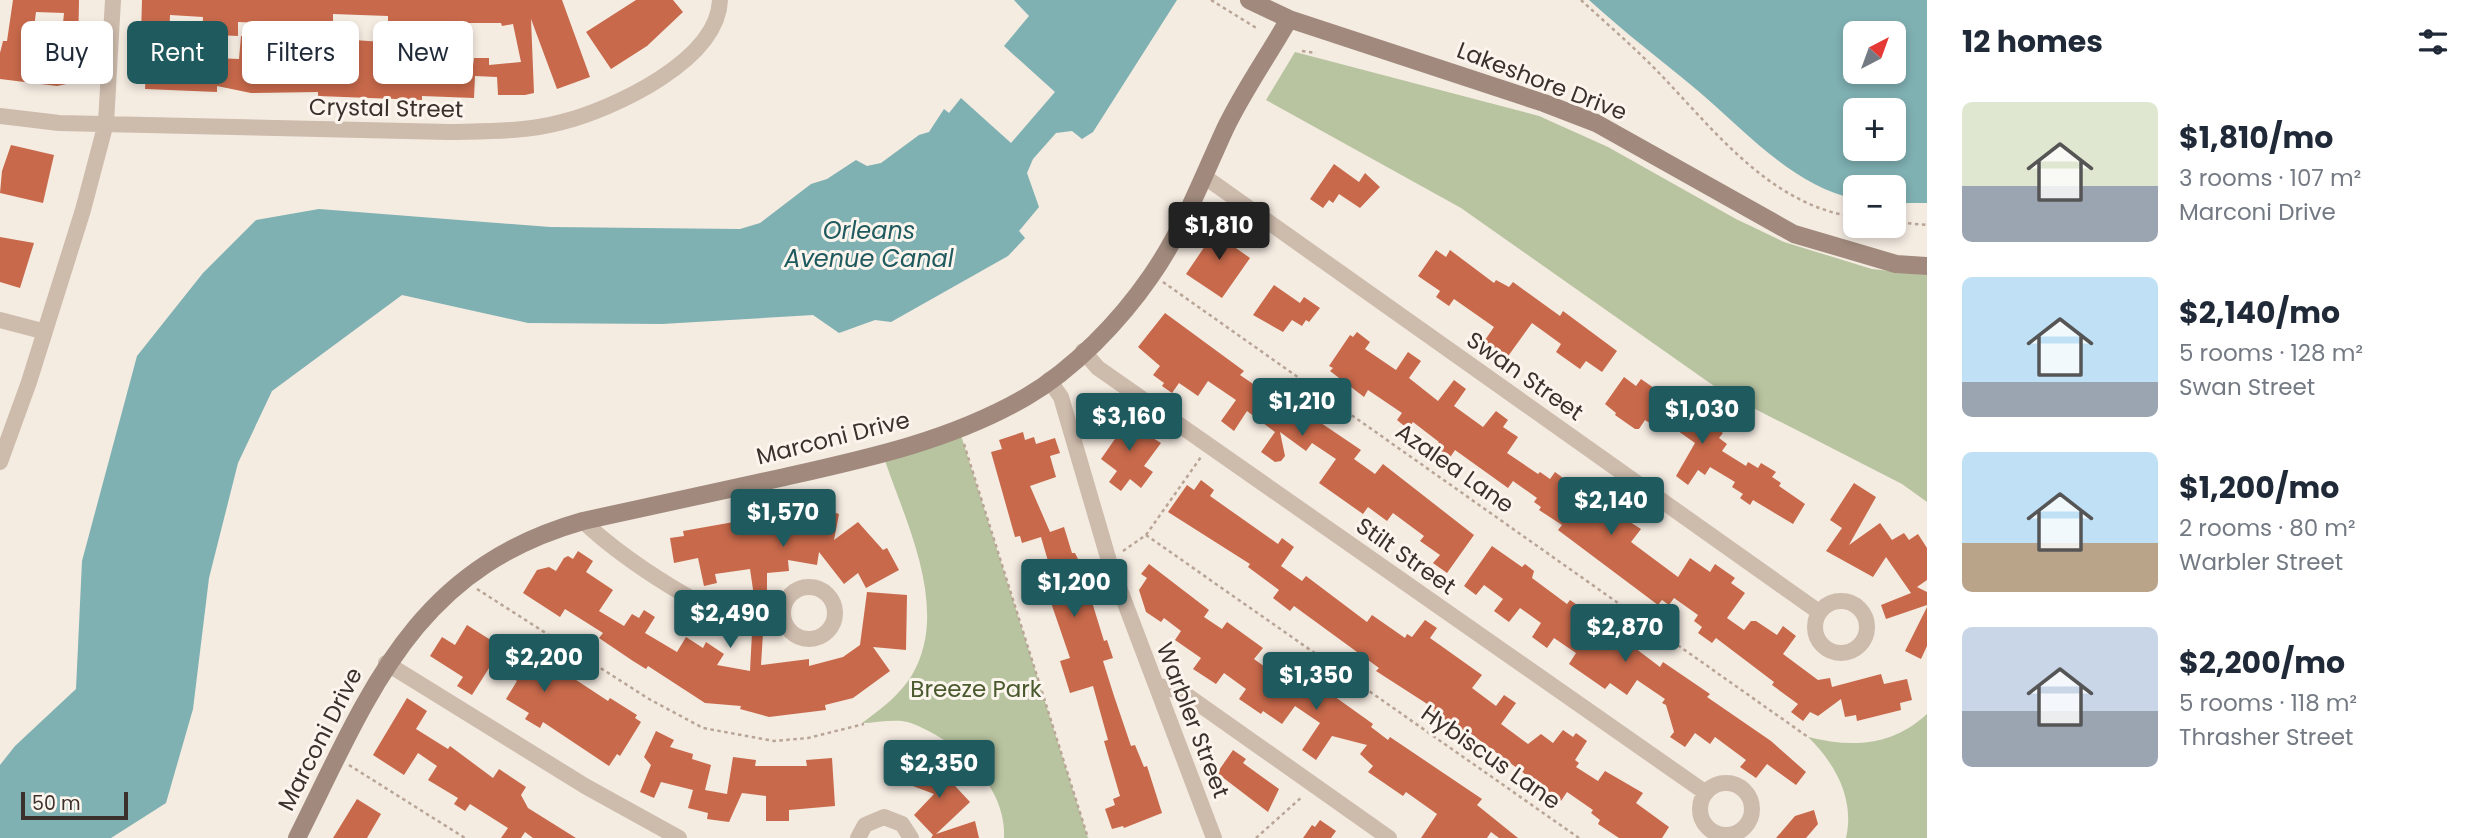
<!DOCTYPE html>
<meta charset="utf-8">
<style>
:root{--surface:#fff;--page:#f2f2f3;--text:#1f2937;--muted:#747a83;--accent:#1f5a5e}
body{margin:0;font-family:Poppins,sans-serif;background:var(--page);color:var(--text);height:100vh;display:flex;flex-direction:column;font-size:26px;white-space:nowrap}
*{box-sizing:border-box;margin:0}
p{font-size:23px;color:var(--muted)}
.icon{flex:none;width:38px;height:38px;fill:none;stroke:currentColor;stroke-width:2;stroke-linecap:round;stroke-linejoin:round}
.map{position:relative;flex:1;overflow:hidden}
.details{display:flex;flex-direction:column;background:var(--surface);width:560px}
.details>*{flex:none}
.hud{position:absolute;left:21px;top:21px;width:665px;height:63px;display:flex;gap:14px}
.needle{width:46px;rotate:41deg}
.controls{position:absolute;left:1843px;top:21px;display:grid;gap:14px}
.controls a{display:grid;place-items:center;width:63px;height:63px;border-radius:10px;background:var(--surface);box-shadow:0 4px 10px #0003;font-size:35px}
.scale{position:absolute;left:21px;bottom:18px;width:107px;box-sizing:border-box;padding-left:7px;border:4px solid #3b302b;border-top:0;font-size:19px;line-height:24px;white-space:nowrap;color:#3b302b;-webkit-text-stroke:5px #fbf5ee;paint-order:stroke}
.price{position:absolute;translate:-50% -60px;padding:0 16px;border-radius:7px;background:var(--accent);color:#fff;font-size:23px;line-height:46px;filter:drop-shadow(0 2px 4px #0008)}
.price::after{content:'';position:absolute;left:50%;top:42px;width:21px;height:16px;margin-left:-10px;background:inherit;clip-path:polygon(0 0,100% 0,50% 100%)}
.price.current{background:#222;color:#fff}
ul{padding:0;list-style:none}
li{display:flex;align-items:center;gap:21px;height:175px;padding:0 35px}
li span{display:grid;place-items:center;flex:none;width:196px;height:140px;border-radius:10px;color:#555}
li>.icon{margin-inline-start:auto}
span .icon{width:84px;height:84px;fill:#fffc;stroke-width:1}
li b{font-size:30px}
h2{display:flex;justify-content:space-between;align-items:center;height:84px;padding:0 35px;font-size:30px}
.tag{padding:0 24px;border-radius:10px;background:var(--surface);box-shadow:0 4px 10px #0003;font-size:24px;line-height:63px}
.tag.current{background:var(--accent);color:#fff}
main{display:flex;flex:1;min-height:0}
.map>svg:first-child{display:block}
.green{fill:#b8c4a0}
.water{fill:#7fb0b2;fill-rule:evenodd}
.building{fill:#c8694b;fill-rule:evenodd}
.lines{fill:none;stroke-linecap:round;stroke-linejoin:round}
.path{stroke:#b9a596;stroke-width:2.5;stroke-dasharray:3.5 3.5;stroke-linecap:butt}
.street{stroke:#cdbbac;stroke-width:16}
.secondary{stroke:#a18a7d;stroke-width:18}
.labels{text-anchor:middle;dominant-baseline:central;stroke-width:6;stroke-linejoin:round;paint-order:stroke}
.street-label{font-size:23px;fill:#3b302b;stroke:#fbf5ee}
.park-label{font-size:23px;fill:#4a5a2e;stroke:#fbf5ee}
.water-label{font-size:24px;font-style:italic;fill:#1f5a5e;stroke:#fbf5ee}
</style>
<main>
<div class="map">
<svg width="1927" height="838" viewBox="0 0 1927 838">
<rect width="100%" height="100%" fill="#f4ebe1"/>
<!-- green -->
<path class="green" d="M1295 52 1539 116 1608 147 1736 219 1784 242 1872 269 1927 275V502L1902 484 1724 393 1461 208 1266 100Z
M959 429 1088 838H1004C1007 786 956 740 911 723 897 718 877 723 862 723 880 710 900 695 912 675 951 609 905 521 883 455Z
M1927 714V838H1846C1855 799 1835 763 1808 737 1853 748 1892 746 1927 714Z"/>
<!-- water -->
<path class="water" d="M1014 0H1177L1093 132 1082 139 1072 131 1056 133 1033 159 1027 173 1039 207 1019 231 1025 238 1008 256 891 322 875 320 839 333 813 315 662 324 528 323 402 295 272 391 238 463 209 578 193 709 166 803 111 838H0V765L15 746 76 689 82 561 137 356 203 273 256 220 319 209 550 227 740 229 760 223 811 184 827 179 856 160 867 166 881 163 919 135 929 132 944 109 949 113 961 98 1011 143 1055 92 1004 46 1029 16Z
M1589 0H1927V203H1894V187H1855V199C1791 185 1745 130 1697 90 1661 60 1624 32 1589 0ZM1894 33V72H1855V33ZM1894 110V149H1855V110Z"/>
<!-- building -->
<path class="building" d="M13 0H79L78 54H74L71 83 57 86 0 79V53L3 41H7ZM36 12 64 13 61 45 32 43Z
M142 0H562L590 77 557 89 531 19 534 93 525 95H498L497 77 475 76 474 98 422 96V100L318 96V92L251 93 217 86V92L145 89 146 66H140ZM333 14 388 16V21L422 22V27L467 28V23H501L502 26 513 24 521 62 489 65V58H474L473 66 414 67V56L397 55V43L354 40 353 56H346V62H340V68H316L317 21H333ZM170 15 203 17 202 47 169 45ZM238 22 287 24 286 51H275V59L249 60V36H241L239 59 215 58 216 35 238 36Z
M636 0H673L683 12 647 46 611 69 586 32Z
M11 145 54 155 43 203 0 193 2 171Z
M1334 164 1359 182 1365 173 1380 187 1360 208 1339 194 1333 203 1329 200 1323 208 1310 199Z
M1222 221 1238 232 1233 246 1250 258 1222 298 1186 274Z
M0 237 34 243 20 288 0 282Z
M1436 250 1446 257 1450 250 1494 283 1496 280 1509 287 1513 282 1560 316 1563 311 1617 351 1602 372 1586 361 1580 369 1556 352 1561 344 1532 323 1506 359 1483 343 1494 327 1454 299 1449 306 1436 297 1440 291 1418 276Z
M1274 285 1300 303 1304 297 1320 308 1309 322 1306 320 1302 326 1292 320 1283 332 1253 315Z
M1165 313 1244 371 1240 375 1259 388 1262 383 1361 450 1354 459 1375 474 1383 464 1474 535 1447 573 1433 563 1440 555 1420 541 1424 536 1393 513 1387 521 1368 507 1363 514 1319 483 1336 459 1312 443 1306 451 1280 432 1285 456 1281 461 1275 462 1261 452 1275 432 1247 411 1234 431 1221 421 1236 400 1208 381 1198 396 1179 383 1172 393 1162 386 1164 383 1153 375 1160 366 1138 347Z
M1357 332 1370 342 1365 349 1396 370 1408 352 1421 361 1409 378 1438 401 1454 380 1466 389 1454 406 1483 427 1496 411 1508 420 1503 427 1518 437 1507 453 1538 474 1540 472 1550 479 1555 472 1578 489 1569 503 1594 521 1605 506 1641 529 1631 542 1678 577 1690 558 1710 572 1715 564 1735 578 1731 583 1745 593 1727 618 1744 630 1751 621H1756L1777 635 1783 626 1796 636 1783 654 1818 680 1830 678 1832 687 1881 674 1884 684 1907 679 1912 700 1900 703 1901 710 1857 721 1856 715 1845 717 1841 699 1818 716 1810 712 1803 721 1791 712 1798 704 1772 685 1774 682 1716 638 1712 643 1698 633 1702 627 1694 621 1698 615 1674 598 1669 605 1662 600 1658 605 1558 530 1562 525 1539 510 1541 507 1534 502 1537 498 1513 481 1508 488 1455 450 1449 459 1434 448 1439 442 1413 422 1408 429 1397 420 1402 413 1368 390 1364 397 1330 371 1333 368 1329 366 1350 335 1353 337Z
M1624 377 1636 386 1641 379 1664 395 1668 390 1723 433 1719 438 1727 444 1722 451 1746 466 1748 462 1758 468 1761 463 1776 472 1772 477 1781 483 1779 486 1805 504 1793 524 1753 500 1750 505 1740 498 1743 494 1732 487 1735 482 1710 467 1705 475 1698 470 1688 485 1676 476 1695 443 1664 421 1659 429 1645 420 1639 429H1635L1615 415 1616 413 1605 404Z
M1112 413 1161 443 1144 466 1153 472 1141 488 1130 479 1121 491 1109 482 1117 471 1101 459 1117 436 1103 425Z
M1023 432 1025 440 1034 437 1036 444 1055 438 1060 453 1050 456 1056 477 1030 486 1050 532 1064 527 1072 553H1075L1080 563 1104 641 1107 640 1113 658 1103 661 1114 696 1131 746 1135 745 1144 767 1147 766 1162 813 1124 828 1123 826 1112 829 1105 809 1115 805 1113 799 1120 796 1104 741 1108 740 1093 686 1070 693 1060 661 1070 658 1048 594 1041 597 1037 585 1040 583 1034 566 1048 561 1041 537 1022 543 1020 536 1015 537 991 452 1002 449 999 440Z
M1201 480 1214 490 1210 496 1278 544 1282 538 1294 547 1281 566 1302 581 1306 576 1367 622 1372 615 1405 638 1407 634 1412 637 1425 620 1437 628 1430 638 1482 675 1472 688 1496 706 1504 695 1516 703 1501 724 1528 744 1541 734 1553 743 1563 730 1573 737 1576 733 1587 741 1575 760 1579 763 1576 767 1598 781 1605 771 1643 793 1636 803 1669 827 1662 838H1619L1598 824 1600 820 1591 813 1593 810 1567 792 1561 801 1466 730 1464 733 1433 711 1435 709 1376 671 1379 668 1294 606 1290 611 1273 598 1279 590 1248 567 1250 564 1168 512 1187 485 1194 490Z
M1854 483 1876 497 1849 545 1880 523 1892 540 1904 533 1909 540 1918 534 1927 548V580L1917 587 1927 592V605L1886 619 1881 605 1911 593 1886 557 1873 577 1826 551 1842 528 1830 520Z
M811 505 839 514 834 540 858 522 883 550 887 548 899 570 866 588 858 573 844 584 819 552 817 565 788 560 789 571 767 573V602L755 603 750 569 715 574 717 583 704 586 698 558 674 563 670 538 684 536 683 531 745 520V515L767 512 769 521H789L791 509 810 513Z
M1492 546 1522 567 1525 564 1534 571 1532 578 1567 604 1570 600 1609 627 1611 625 1638 644 1635 648 1660 667 1663 662 1710 694 1707 697 1771 741 1806 772 1796 785 1767 764 1756 778 1740 767 1746 760 1715 737 1710 744 1695 733 1685 747 1670 737 1674 732 1666 705 1662 703 1665 699 1637 680 1627 695 1610 683 1605 689 1569 664 1576 653 1554 638 1547 648 1532 637 1541 623 1520 608 1509 622 1494 611 1503 599 1484 585 1476 595 1464 586Z
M578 551 593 561 586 572 613 590 599 611 624 626 632 614 639 618 644 610 655 617 645 633 677 652 686 637 703 648 706 642 724 654 717 665 750 671 752 633H763L761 665 809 659V666L843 657 860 645 867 592 907 595 906 650 873 647 890 671 853 698 825 705 826 710 769 717 740 709 741 706 705 703 648 666 646 669 633 661 599 638 603 633 565 609 560 617 523 593 537 570 549 567 556 571 564 558 568 556 573 559Z
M1149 564 1209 610 1204 617 1222 629 1227 622 1263 648 1254 659 1290 685 1299 671 1373 724 1371 727 1388 740 1390 737 1482 799 1477 805 1518 838H1499L1491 832 1487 838H1421L1437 814 1406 792 1403 796 1368 772 1373 766 1360 754 1367 745 1332 736 1316 760 1302 750 1320 723 1295 706 1282 724 1263 711 1261 714 1239 699 1246 689 1224 673 1216 684 1193 669 1201 658 1175 640 1181 631 1164 618 1161 622 1146 612 1139 590 1147 578 1141 574Z
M1927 607V646L1921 659 1905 651Z
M467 625 508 651 511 647 523 654 524 651 557 671 558 668 608 701 610 698 637 715 635 718 641 722 620 756 617 754 609 766 543 722 540 728 525 719 529 713 506 699 517 681 491 665 472 695 457 686 463 677 430 656 442 637 455 645Z
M407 698 427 711 416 729 448 749 450 746 493 778 499 769 526 787 521 795 528 808 576 838H533L525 832 521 838H501L508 828 470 804 465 811 454 804 458 798 428 780 437 766 418 753 404 775 373 755Z
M656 731 674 740 670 747 693 754 692 759 711 765 705 790 727 794 733 757 756 760 755 766H807L806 760 832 758 835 806 789 810V821H766V796L742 793 729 822 707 819 708 813 688 808 693 790 661 782 654 798 640 792 651 765 644 757Z
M1233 750 1246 759 1243 763 1279 789 1268 812 1217 773Z
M915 755 946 767 943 773 970 802 936 834 975 821 979 838H931L933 835 914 815 934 794 905 783Z
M357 799 381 814 367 838H333Z
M1814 810 1818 824 1806 838H1776L1795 816Z
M1320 820 1336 831 1331 838H1303L1312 825 1315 827Z"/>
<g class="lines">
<!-- path -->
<path class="path" d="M1211 0 1258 29
M1581 0C1607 24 1635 48 1660 74 1715 131 1770 205 1855 217
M1302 51 1316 53
M1894 222 1927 225
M1163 282 1808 737
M964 444 1088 838
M1146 535 1579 838
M1123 551 1146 535 1201 457
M477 589 649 699 703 728 774 741 808 738 864 724
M349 765 465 838
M1256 838 1303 796"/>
<!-- street -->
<path class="street" d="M0 116 59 123 449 132C487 131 526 132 562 122 613 109 718 61 720 0
M1205 177 1819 612
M0 320 42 331
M1083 351 1098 368 1706 793
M1049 380 1061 397 1109 561 1214 838
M0 462 29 382 83 210 106 123 113 0
M583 521C616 553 695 608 739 618 753 621 768 619 782 617
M783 613a26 26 0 1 1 52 0a26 26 0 1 1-52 0Z
M1815 627a26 26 0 1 1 52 0a26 26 0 1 1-52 0Z
M386 663 585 786 679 838
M1156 685 1182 692 1389 838
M1700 809a26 26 0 1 1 52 0a26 26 0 1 1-52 0Z
M858 838 865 825 884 817 902 824 911 838"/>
<!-- secondary -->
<path class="secondary" d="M1249 0 1289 19 1544 103 1596 123 1794 234 1896 264 1927 266
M297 838C369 694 413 569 583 521 649 507 714 492 780 478 865 459 950 441 1026 397 1074 369 1120 321 1151 276 1183 230 1202 179 1225 129 1243 91 1268 56 1289 19"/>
</g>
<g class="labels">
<!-- street labels -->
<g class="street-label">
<text transform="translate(1542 81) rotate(21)">Lakeshore Drive</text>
<text transform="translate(386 108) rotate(1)">Crystal Street</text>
<text transform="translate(1525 376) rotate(35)">Swan Street</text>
<text transform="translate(833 438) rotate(-14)">Marconi Drive</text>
<text transform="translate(1455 468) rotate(35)">Azalea Lane</text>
<text transform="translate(1406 556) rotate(35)">Stilt Street</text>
<text transform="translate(1193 720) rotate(69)">Warbler Street</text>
<text transform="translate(320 739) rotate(-63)">Marconi Drive</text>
<text transform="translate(1491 757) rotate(35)">Hybiscus Lane</text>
</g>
<!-- park labels -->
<g class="park-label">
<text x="976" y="689">Breeze Park</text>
</g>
<!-- water labels -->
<g class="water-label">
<text x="869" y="230">Orleans<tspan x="869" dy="28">Avenue Canal</tspan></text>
</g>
</g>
</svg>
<div class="controls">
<a><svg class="needle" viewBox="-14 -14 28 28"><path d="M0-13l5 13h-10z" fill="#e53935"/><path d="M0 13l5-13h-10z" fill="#747a83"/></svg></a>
<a>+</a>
<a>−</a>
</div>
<div class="scale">50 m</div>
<b class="price current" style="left:1219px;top:262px">$1,810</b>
<b class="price" style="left:1302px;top:438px">$1,210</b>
<b class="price" style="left:1702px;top:446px">$1,030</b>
<b class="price" style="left:1129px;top:453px">$3,160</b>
<b class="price" style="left:1611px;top:537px">$2,140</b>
<b class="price" style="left:783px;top:549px">$1,570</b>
<b class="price" style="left:1074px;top:619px">$1,200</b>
<b class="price" style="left:730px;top:650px">$2,490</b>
<b class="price" style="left:1625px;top:664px">$2,870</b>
<b class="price" style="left:544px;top:694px">$2,200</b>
<b class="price" style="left:1316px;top:712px">$1,350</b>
<b class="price" style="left:939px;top:800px">$2,350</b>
<div class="hud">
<a class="tag">Buy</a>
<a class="tag current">Rent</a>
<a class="tag">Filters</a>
<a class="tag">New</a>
</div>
</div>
<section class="details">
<h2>12 homes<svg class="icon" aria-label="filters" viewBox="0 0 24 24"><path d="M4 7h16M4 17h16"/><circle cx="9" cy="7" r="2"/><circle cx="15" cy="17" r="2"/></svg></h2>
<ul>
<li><span style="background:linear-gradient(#dfe7d0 60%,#9aa5b1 0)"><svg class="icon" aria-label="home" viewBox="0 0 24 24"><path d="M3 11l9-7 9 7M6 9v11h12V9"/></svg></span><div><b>$1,810/mo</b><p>3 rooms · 107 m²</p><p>Marconi Drive</p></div></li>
<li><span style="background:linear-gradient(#bfe0f5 75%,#9aa5b1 0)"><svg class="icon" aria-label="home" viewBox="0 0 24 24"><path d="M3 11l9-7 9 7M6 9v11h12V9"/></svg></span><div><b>$2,140/mo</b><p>5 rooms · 128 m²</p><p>Swan Street</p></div></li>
<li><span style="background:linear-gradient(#bfe0f5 65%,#b9a48a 0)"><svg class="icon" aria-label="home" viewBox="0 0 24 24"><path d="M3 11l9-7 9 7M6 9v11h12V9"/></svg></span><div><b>$1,200/mo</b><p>2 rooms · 80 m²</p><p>Warbler Street</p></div></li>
<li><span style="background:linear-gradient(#c9d6e8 60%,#9aa5b1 0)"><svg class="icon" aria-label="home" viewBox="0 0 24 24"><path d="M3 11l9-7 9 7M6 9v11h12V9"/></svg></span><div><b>$2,200/mo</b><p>5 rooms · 118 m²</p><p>Thrasher Street</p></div></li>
</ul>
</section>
</main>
